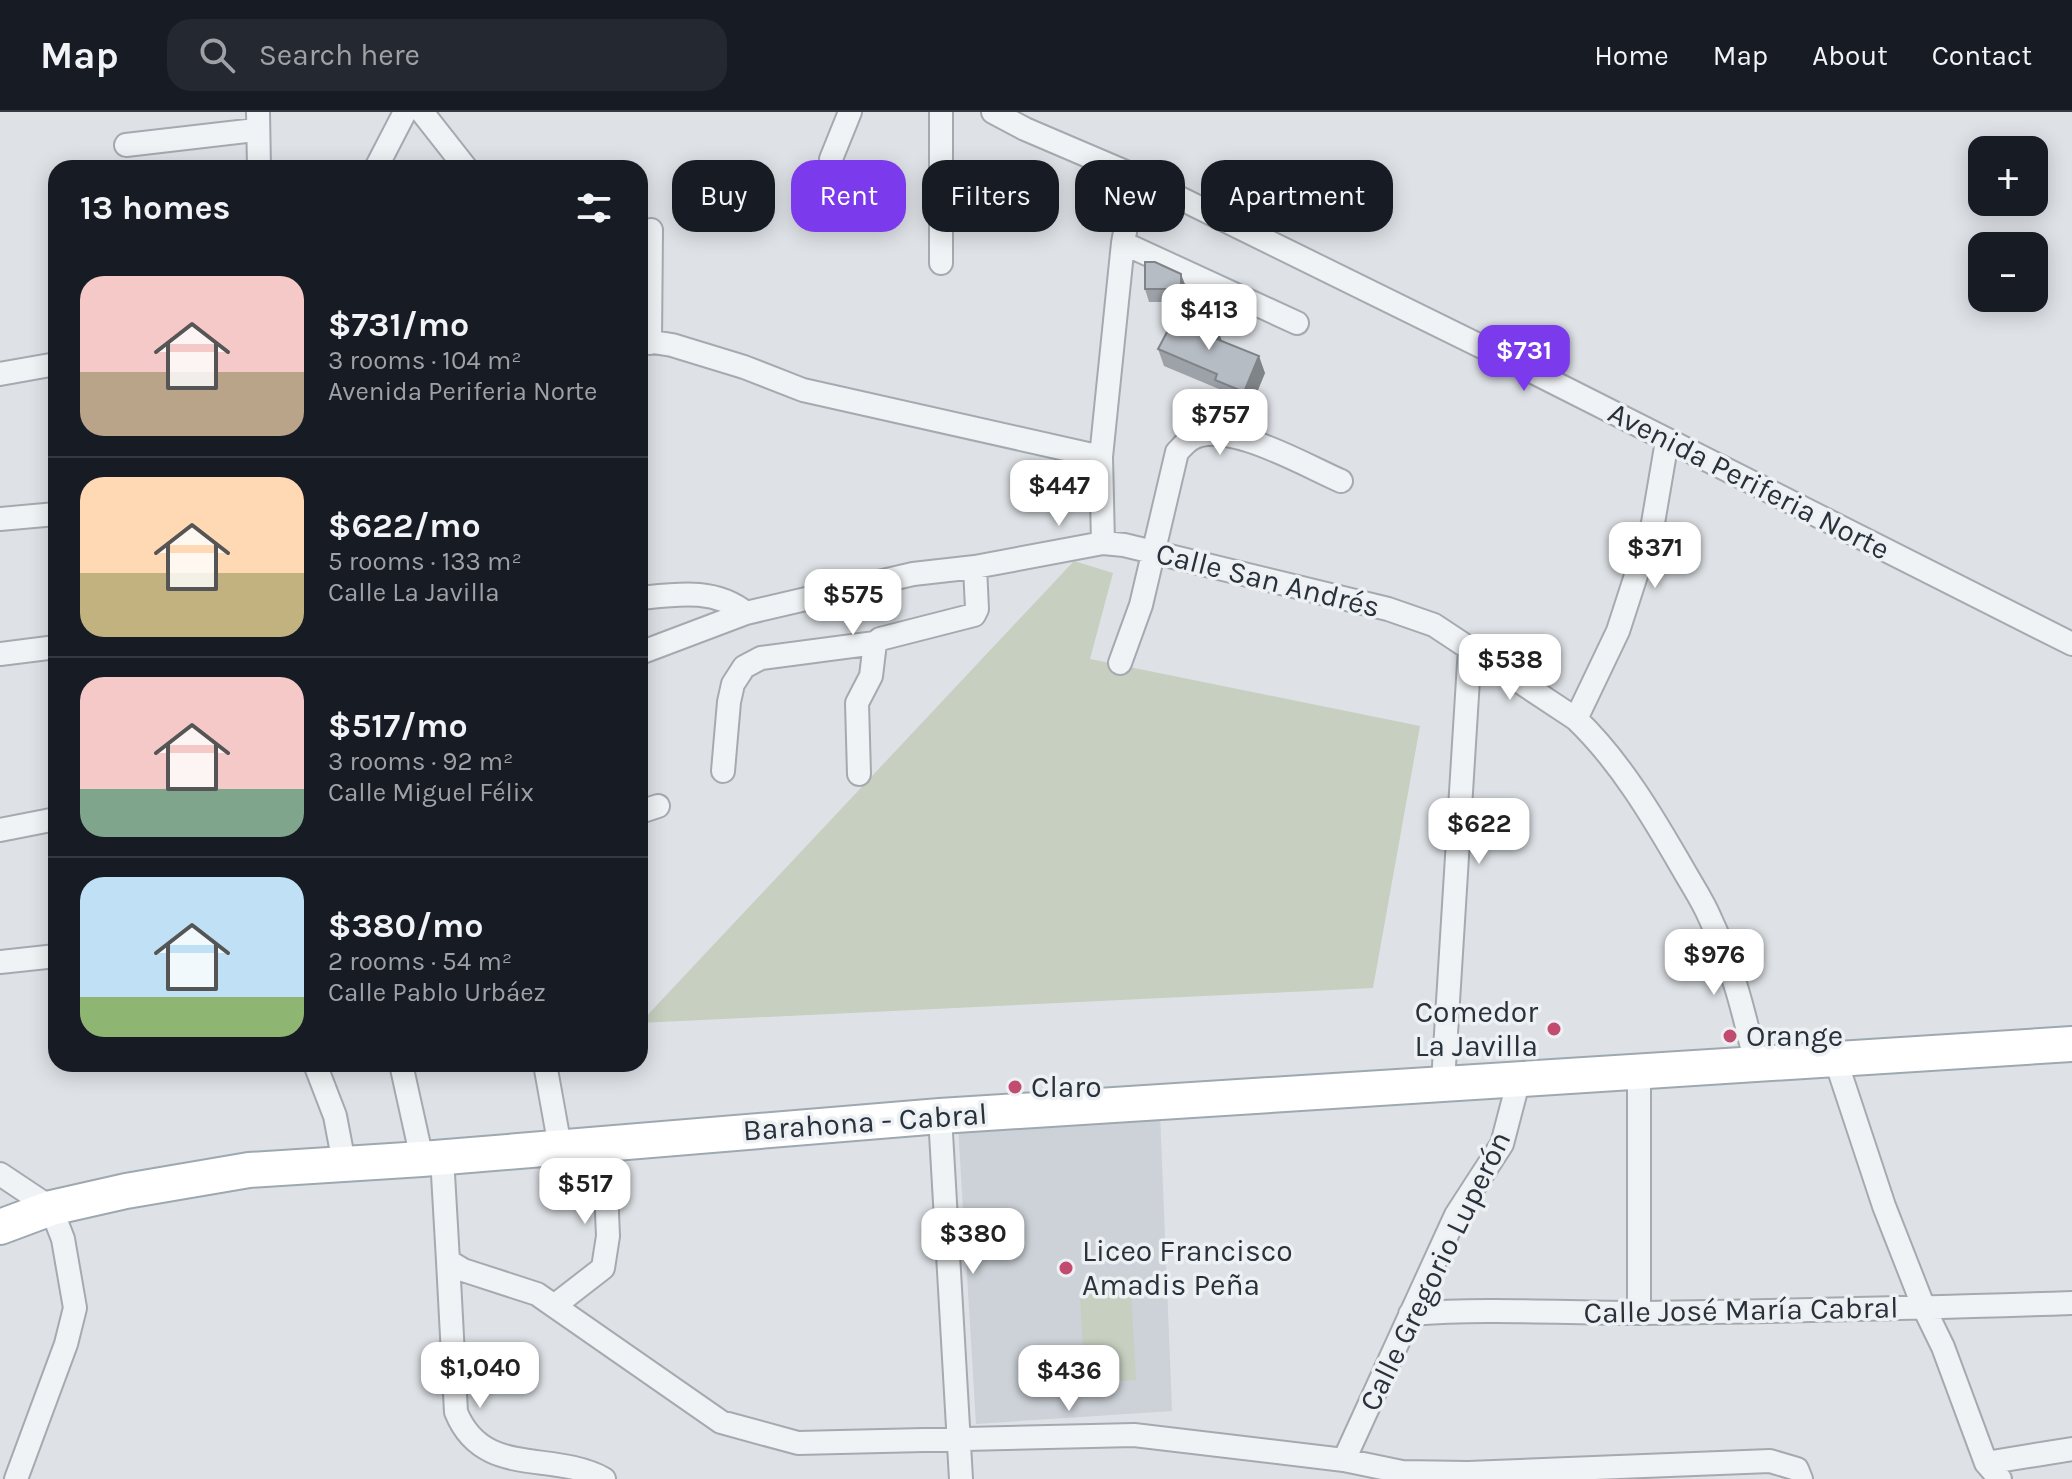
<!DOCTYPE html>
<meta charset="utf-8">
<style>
:root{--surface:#171b24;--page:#242831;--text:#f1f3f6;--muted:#9ea1a6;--line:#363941;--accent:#7c3aed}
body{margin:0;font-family:Karla,sans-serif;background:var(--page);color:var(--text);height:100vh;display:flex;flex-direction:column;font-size:30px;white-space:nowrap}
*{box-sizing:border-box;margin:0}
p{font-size:26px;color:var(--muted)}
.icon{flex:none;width:44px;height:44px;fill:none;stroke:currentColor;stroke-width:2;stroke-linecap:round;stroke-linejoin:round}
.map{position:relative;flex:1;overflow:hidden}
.details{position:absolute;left:48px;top:48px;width:600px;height:912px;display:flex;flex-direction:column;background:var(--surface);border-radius:24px;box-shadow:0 4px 20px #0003}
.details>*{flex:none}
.banner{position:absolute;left:672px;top:48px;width:760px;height:72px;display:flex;gap:16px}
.tools{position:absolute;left:1968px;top:24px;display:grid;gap:16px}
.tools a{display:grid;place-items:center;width:80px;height:80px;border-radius:16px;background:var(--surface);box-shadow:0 4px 20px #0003;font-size:40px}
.price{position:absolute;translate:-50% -68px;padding:0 18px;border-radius:16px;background:#fff;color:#222;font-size:26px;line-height:52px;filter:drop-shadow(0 2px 4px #0008)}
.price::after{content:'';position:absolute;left:50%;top:48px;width:24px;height:18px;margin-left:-12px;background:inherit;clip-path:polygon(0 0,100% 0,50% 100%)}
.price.current{background:var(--accent);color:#fff}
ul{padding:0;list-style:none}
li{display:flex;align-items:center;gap:24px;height:200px;padding:0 32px}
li+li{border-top:2px solid var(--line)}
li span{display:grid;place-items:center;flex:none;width:224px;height:160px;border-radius:24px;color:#555}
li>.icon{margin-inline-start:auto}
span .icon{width:96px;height:96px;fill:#fffc;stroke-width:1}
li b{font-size:34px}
h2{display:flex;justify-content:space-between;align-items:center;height:96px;padding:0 32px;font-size:34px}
.pill{padding:0 28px;border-radius:24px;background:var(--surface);box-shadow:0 4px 20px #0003;font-size:28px;line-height:72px}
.pill.current{background:var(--accent);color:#fff}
header{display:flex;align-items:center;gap:48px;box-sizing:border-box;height:112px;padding:0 40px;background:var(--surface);border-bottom:2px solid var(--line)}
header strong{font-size:38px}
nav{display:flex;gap:44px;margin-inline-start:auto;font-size:28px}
.search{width:560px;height:72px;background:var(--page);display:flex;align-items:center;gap:20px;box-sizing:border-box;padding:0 28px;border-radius:24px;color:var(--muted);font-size:30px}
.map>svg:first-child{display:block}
.built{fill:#ccd2d8}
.green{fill:#c6cfc0}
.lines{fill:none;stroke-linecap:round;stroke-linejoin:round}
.street-casing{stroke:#a4aab0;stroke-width:26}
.primary-casing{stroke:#9ea8b1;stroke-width:38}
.street{stroke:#f0f3f5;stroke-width:22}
.primary{stroke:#fff;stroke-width:34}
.wall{fill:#9da2a8}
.shaded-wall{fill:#7f8488}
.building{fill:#b6bcc3;stroke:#7f8488;stroke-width:2}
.poi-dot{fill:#c24c6f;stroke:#edf1f4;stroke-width:3}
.labels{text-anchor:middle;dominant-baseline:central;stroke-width:7;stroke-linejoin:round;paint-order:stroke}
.street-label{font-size:30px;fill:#29323c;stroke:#edf1f4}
.poi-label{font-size:30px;fill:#29323c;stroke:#edf1f4;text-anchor:start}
</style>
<header>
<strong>Map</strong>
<div class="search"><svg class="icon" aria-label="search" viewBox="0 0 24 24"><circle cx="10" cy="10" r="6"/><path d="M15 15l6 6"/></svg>Search here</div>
<nav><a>Home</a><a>Map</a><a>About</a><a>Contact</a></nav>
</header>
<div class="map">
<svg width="2072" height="1367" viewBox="0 0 2072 1367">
<rect width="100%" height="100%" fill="#dee2e6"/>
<!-- built -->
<path class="built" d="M1160 1000 1172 1299 976 1312 958 1014Z"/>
<!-- green -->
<path class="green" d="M1074 449 1113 461 1090 547 1420 614 1373 876 640 911Z
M1131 1180 1136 1268 1085 1271 1080 1183Z"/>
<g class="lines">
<defs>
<path id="street" d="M258 0 259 56
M422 0 466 56
M941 0V151
M993 0 1025 17 1135 64 1533 260 2072 532
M126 33 256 18
M831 47 850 0
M376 56 405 0
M1123 131 1297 211
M640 228 672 233 744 255 803 278 1101 345
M650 231 651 118
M0 262 56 252
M0 407 56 402
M1103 431 1101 345 1123 131 1135 64
M640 486C678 482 715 476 746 501
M640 541 746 501 913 462 975 455 1103 431 1124 433 1388 497 1434 513 1576 607C1620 649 1653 705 1683 757 1692 773 1703 789 1710 806 1732 852 1745 904 1756 953
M0 542 56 535
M1120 551 1141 493 1177 340C1181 336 1186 330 1191 327 1225 306 1308 355 1341 369
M1576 607 1618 519 1653 411 1667 329
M723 659 729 590 733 572 744 555 761 546 875 531
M859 662 857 591 871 564 875 531 880 527 974 503 977 497 975 455
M640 700 658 694
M0 718 56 707
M0 850 56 844
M1836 949 1884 1094 1924 1196 1943 1235 1986 1351 2000 1367
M315 952 335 1004 344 1051
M401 952 422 1047
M545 952 560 1035
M1639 960V1201
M1443 970 1470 535
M940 1004 961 1367
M442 1045 448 1149 463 1158 537 1182 721 1310 798 1331 1134 1323 1344 1348 1402 1360 1468 1361 1770 1349 1797 1357 1801 1367
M0 1062 51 1096 63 1127 75 1196 66 1232 16 1367
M448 1149 456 1300C483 1367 552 1338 604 1367
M554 1194 603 1156 608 1124 604 1031
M1410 1202C1487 1196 1564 1201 1641 1201 1785 1199 1928 1196 2072 1191
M1344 1348 1456 1103 1502 1032 1519 967
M1986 1351 2072 1337"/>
<path id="primary" d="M0 1115 51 1096 126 1079 249 1058 422 1047 940 1004 2072 932"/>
</defs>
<!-- street casing -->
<use href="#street" class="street-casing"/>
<!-- primary casing -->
<use href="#primary" class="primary-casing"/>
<!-- street -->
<use href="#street" class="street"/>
<!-- primary -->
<use href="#primary" class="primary"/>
</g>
<!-- wall -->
<path class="wall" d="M1186 175V190H1149L1145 177Z
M1221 229 1265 261 1250 297 1221 285 1219 277 1164 254 1158 237Z"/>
<!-- shaded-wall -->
<path class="shaded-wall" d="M1181 162 1186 175V190L1181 177Z
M1218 218 1224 235 1214 226Z
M1259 244 1265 261 1250 297 1244 280Z"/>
<!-- building -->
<path class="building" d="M1145 150H1155L1181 162V177H1145Z
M1176 203 1218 218 1214 226 1259 244 1244 280 1215 268 1217 262 1158 237Z"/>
<!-- markers -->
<g class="poi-dot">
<circle cx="1554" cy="917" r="8"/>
<circle cx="1730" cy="924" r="8"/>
<circle cx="1015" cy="975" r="8"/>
<circle cx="1066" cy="1156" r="8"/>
</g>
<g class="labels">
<!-- street labels -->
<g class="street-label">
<text transform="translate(1749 369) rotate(27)">Avenida Periferia Norte</text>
<text transform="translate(1268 468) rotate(14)">Calle San Andrés</text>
<text transform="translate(865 1010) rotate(-4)">Barahona - Cabral</text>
<text transform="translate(1435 1159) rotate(-64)">Calle Gregorio Luperón</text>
<text transform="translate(1741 1198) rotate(-1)">Calle José María Cabral</text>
</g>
<!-- poi labels -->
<g class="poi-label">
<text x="1538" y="900" text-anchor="end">Comedor<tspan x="1538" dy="34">La Javilla</tspan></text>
<text x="1746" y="924">Orange</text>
<text x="1031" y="975">Claro</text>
<text x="1082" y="1139">Liceo Francisco<tspan x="1082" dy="34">Amadis Peña</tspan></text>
</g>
</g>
</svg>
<div class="tools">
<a>+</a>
<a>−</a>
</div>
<b class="price" style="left:1209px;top:240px">$413</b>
<b class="price current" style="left:1524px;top:281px">$731</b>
<b class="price" style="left:1220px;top:345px">$757</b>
<b class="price" style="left:1059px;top:416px">$447</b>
<b class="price" style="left:1655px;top:478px">$371</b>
<b class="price" style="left:853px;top:525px">$575</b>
<b class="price" style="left:1510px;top:590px">$538</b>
<b class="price" style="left:1479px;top:754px">$622</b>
<b class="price" style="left:1714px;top:885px">$976</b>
<b class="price" style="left:585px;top:1114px">$517</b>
<b class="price" style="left:973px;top:1164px">$380</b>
<b class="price" style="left:480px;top:1298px">$1,040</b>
<b class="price" style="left:1069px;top:1301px">$436</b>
<div class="banner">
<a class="pill">Buy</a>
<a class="pill current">Rent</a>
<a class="pill">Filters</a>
<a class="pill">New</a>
<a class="pill">Apartment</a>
</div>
<section class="details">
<h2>13 homes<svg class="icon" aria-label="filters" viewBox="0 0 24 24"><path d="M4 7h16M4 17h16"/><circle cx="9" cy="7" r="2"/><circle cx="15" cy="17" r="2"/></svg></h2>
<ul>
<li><span style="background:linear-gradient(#f6c9c9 60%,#b9a48a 0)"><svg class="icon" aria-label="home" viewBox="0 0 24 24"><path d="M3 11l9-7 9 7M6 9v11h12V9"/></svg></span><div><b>$731/mo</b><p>3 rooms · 104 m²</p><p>Avenida Periferia Norte</p></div></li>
<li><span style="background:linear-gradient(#ffd9b3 60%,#c2b280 0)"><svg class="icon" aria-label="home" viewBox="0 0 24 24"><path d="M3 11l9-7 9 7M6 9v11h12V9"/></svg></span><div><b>$622/mo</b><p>5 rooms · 133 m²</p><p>Calle La Javilla</p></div></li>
<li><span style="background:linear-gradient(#f6c9c9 70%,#7fa58c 0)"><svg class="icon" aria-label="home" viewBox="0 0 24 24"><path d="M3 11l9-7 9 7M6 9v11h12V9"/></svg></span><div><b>$517/mo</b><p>3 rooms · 92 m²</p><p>Calle Miguel Félix</p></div></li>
<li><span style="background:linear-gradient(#bfe0f5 75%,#8fb573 0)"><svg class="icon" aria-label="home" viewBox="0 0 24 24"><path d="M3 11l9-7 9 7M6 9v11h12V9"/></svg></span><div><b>$380/mo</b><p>2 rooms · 54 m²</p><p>Calle Pablo Urbáez</p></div></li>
</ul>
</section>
</div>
